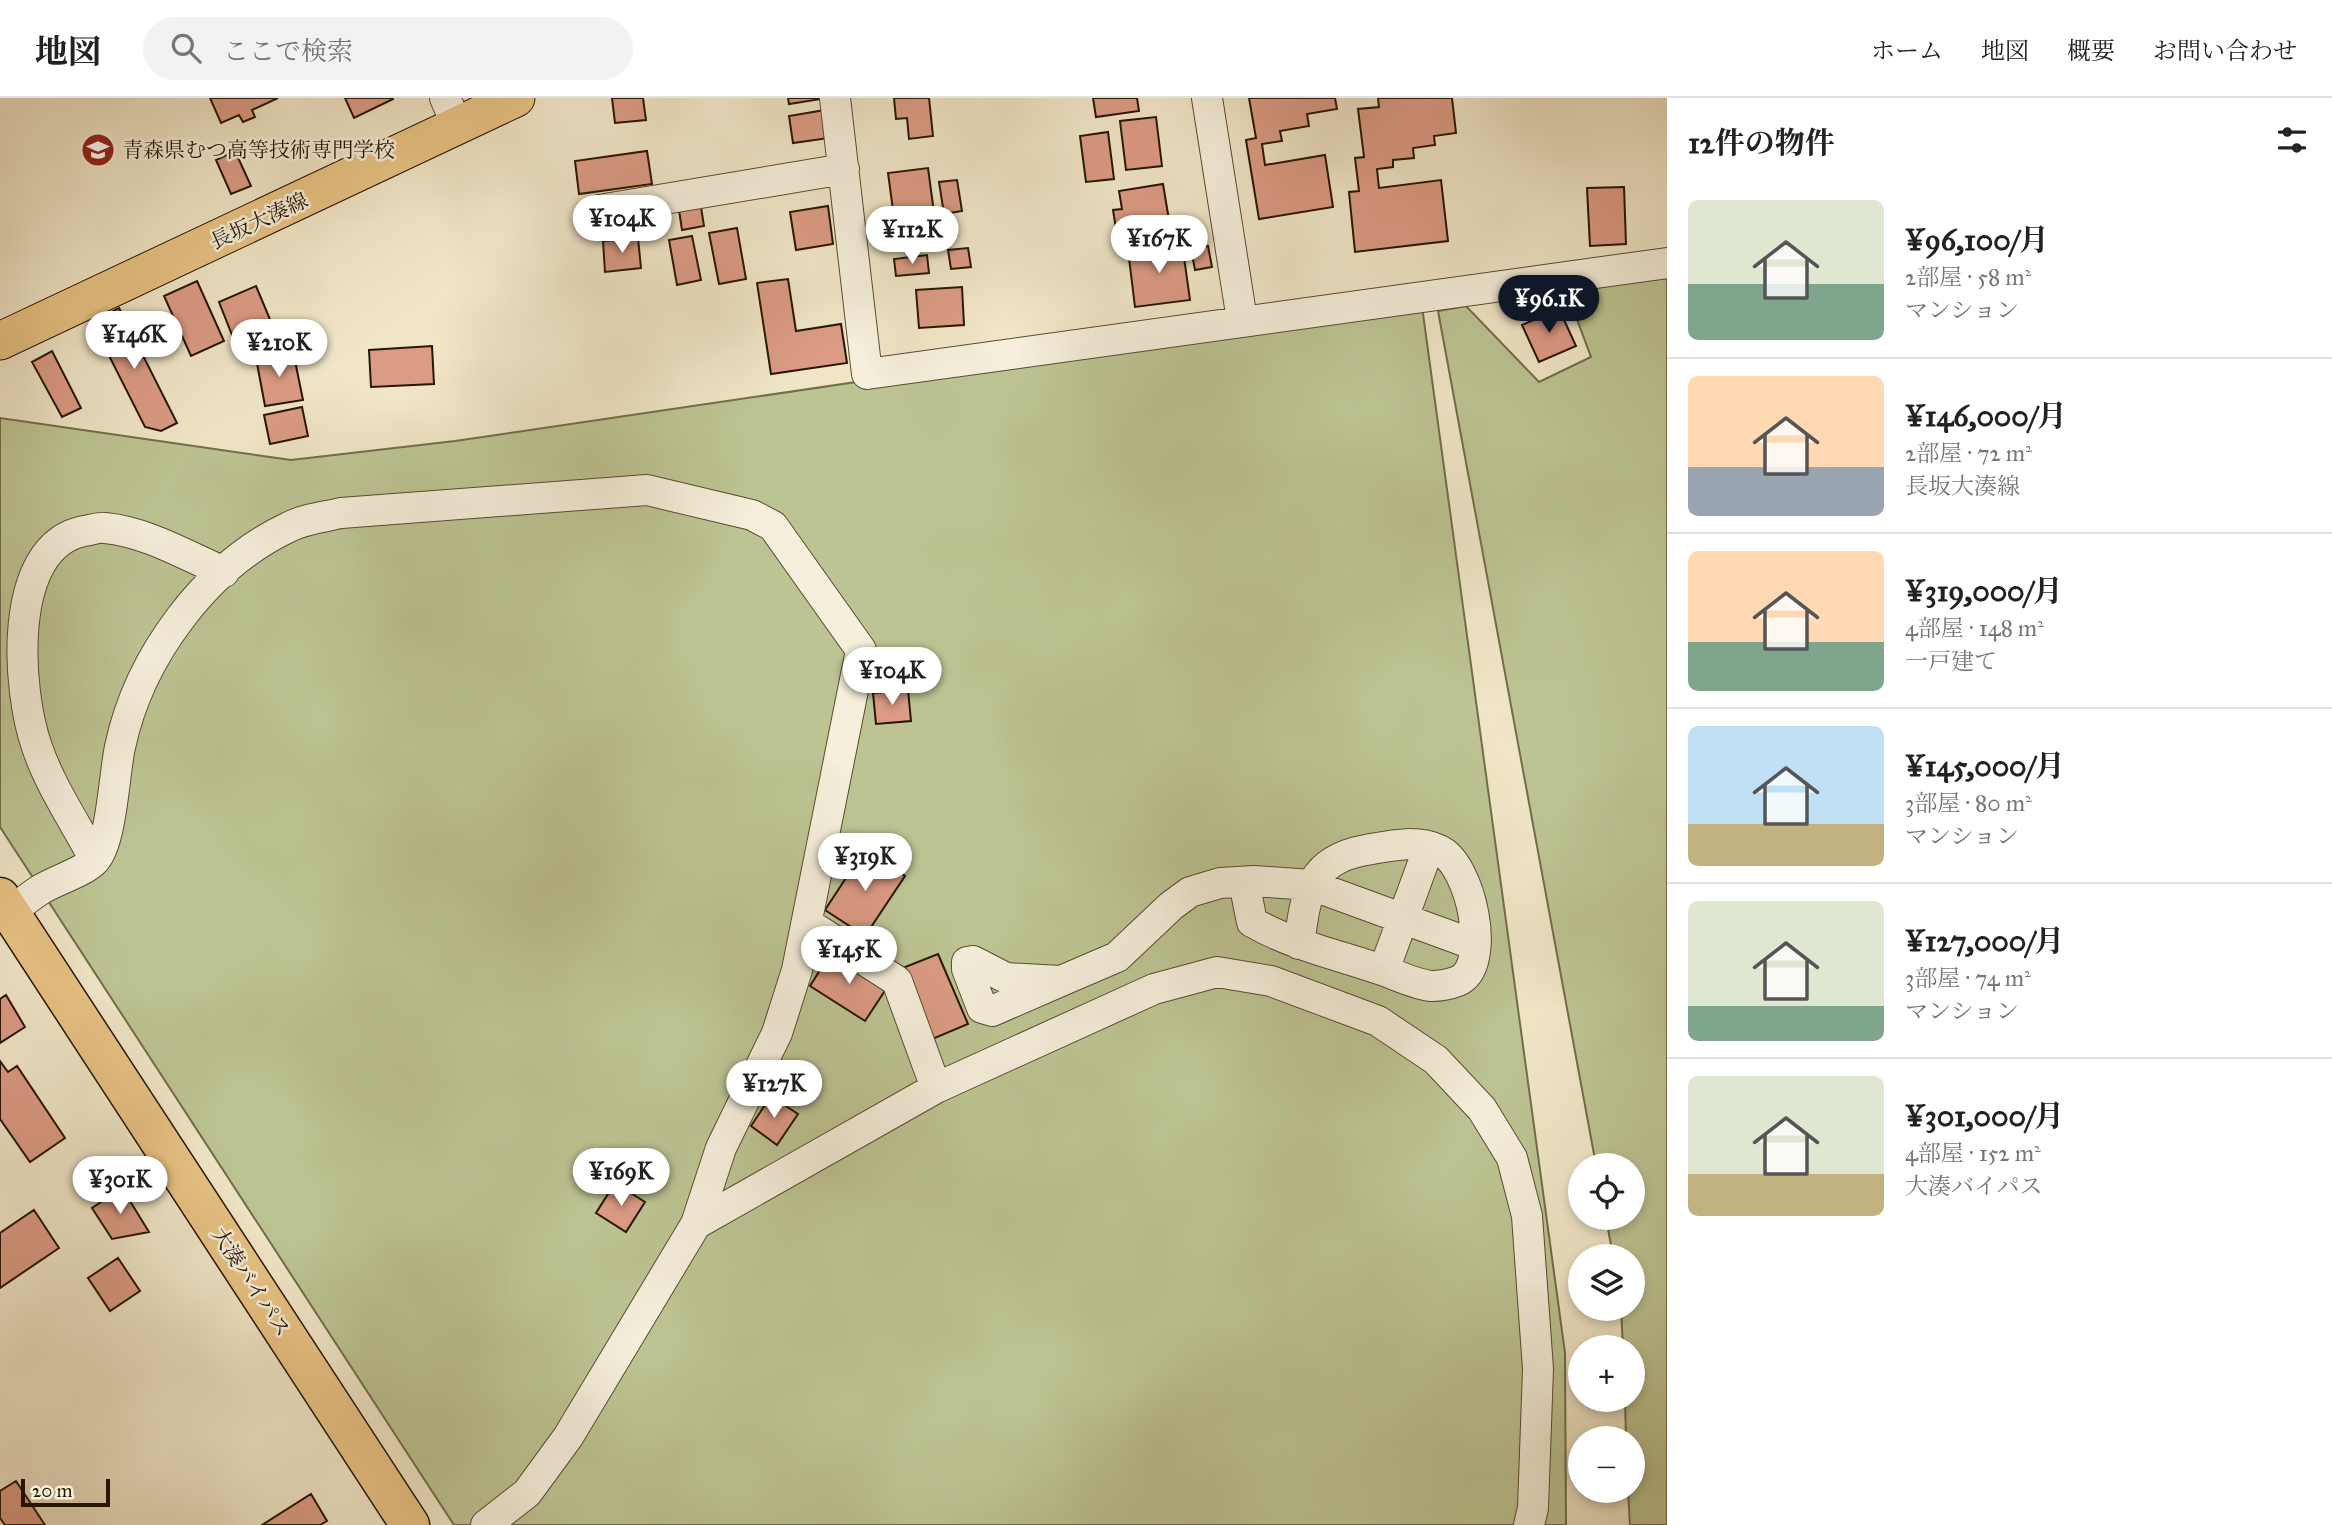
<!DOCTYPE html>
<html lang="ja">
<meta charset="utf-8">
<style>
:root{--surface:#fff;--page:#f2f2f2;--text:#222;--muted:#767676;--line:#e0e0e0;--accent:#111827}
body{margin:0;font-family:"IM FELL Great Primer","Noto Serif JP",serif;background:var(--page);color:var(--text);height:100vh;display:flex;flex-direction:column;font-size:26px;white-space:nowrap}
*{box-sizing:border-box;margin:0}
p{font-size:23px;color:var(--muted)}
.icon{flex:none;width:38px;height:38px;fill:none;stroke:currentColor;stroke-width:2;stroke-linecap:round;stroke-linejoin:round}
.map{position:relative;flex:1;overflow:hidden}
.side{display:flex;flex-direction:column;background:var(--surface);width:665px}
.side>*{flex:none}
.buttons{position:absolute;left:1568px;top:1055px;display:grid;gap:14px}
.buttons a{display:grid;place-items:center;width:77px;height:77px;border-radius:50%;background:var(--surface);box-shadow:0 4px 10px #0003;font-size:35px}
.scale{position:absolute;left:21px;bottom:18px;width:89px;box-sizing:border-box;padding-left:7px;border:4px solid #281601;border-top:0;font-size:19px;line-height:24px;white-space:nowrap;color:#281601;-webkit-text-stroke:5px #f5efdb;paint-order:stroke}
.price{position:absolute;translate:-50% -60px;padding:0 16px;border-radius:24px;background:#fff;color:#222;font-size:23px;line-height:46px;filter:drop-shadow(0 2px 4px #0008)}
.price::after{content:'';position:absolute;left:50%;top:42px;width:21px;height:16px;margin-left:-10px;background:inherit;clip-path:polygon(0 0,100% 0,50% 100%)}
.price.selected{background:var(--accent);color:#fff}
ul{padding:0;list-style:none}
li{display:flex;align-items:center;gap:21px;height:175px;padding:0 21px}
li+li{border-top:2px solid var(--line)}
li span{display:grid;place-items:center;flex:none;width:196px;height:140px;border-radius:10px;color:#555}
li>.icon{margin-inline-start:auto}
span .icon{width:84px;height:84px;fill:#fffc;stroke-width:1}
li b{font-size:30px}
h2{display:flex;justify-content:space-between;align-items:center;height:84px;padding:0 21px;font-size:30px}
header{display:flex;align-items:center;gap:42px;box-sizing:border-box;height:98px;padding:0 35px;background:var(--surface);border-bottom:2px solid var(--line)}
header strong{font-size:33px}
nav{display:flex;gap:38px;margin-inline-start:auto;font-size:24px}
.search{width:490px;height:63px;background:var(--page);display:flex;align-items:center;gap:18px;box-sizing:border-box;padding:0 24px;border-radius:38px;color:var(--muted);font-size:26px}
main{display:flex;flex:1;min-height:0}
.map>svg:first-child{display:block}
.green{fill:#bdc493;stroke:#726d4a;stroke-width:2}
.building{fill:#db9b84;stroke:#281601;stroke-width:2}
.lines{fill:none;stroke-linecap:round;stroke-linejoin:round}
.minor-casing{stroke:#5a4a32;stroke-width:32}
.major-casing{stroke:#281601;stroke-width:39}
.highway-casing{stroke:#281601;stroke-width:41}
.minor{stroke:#f5efdb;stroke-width:30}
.major{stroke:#e8c384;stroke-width:37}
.highway{stroke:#e8c384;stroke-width:38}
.labels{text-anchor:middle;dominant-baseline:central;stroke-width:5;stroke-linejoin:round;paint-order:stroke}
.poi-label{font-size:21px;fill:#281601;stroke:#f5efdb;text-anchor:start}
.street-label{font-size:21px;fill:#281601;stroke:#f5efdb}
</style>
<header>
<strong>地図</strong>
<div class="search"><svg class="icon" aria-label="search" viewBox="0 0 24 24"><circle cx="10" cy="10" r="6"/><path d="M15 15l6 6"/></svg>ここで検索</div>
<nav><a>ホーム</a><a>地図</a><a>概要</a><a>お問い合わせ</a></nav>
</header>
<main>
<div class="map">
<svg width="1667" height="1427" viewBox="0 0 1667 1427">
<rect width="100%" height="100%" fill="#f0e6c7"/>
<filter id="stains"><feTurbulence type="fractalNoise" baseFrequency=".00286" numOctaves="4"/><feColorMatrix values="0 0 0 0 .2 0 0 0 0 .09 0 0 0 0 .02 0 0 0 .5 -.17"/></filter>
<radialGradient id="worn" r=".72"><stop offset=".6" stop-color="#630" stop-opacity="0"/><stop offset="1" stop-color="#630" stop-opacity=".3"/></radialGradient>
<!-- green -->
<path class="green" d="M1667 180V1427H1630L1628 1393H1633V1340H1626L1625 1302H1633V1250L1623 1249 1621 1211H1633V1158H1613L1606 1120H1633V1068L1596 1067 1438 213 1466 208 1539 284 1591 259 1566 192Z
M1421 201 1565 1255 1566 1427H454L0 729V320L291 362 455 343Z"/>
<!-- building -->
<path class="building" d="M210 0H278L252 12 255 19 243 24 239 17 221 25Z
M345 0H393V1L354 20Z
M612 0H643L646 22 615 25Z
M788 0H821V1L789 6Z
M894 0H929L933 38 909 41 907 20 896 21Z
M1093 0H1137L1139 13 1096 19Z
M1249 0H1335L1337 11 1307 16 1309 28 1280 33 1282 43 1262 46 1265 67 1325 57 1333 109 1259 121 1246 42 1256 40Z
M1378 0H1452L1456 35 1434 38 1435 47 1413 50 1414 60 1393 62V69L1377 71 1379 90 1441 82 1448 143 1355 154 1349 94 1359 93 1355 60 1364 59 1358 11 1379 9Z
M825 12 829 40 793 45 789 18Z
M1156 19 1162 68 1126 72 1120 23Z
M1108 34 1114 81 1086 84 1080 38Z
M235 53 251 88 231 96 216 62Z
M647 53 652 86 579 96 575 63Z
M928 70 935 122 895 127 888 75Z
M957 82 962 113 944 116 939 84Z
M1163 86 1171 134 1127 142 1125 130 1116 131 1113 112 1122 111 1119 93Z
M1624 89 1626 146 1590 148 1587 90Z
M828 108 833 146 796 152 790 114Z
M701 109 704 128 682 132 679 112Z
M737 130 746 181 719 186 709 135Z
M692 138 701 182 677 187 669 142Z
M638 140 641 170 605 174 603 143Z
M1182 145 1190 202 1135 209 1128 152Z
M1208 148 1212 169 1195 172 1191 151Z
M968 150 971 169 951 171 948 152Z
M927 157 929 175 896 178 894 161Z
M788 181 796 233 841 226 847 265 771 276 757 185Z
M197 183 224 243 191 258 164 198Z
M256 188 274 231 236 247 219 204Z
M962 189 964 227 919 230 916 192Z
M119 210 177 325 161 333 145 329 92 224Z
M1559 211 1576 248 1539 264 1522 227Z
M432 248 434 286 371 289 369 252Z
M52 253 81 310 62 319 32 264Z
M293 253 303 302 265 308 256 260Z
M302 309 308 338 270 346 264 317Z
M908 592 911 623 876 626 873 595Z
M865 751 905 778 865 838 825 812Z
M832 853 888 888 865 923 810 888Z
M938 856 968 926 930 942 900 871Z
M6 897 25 929 0 945V901Z
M0 963 8 974 17 968 65 1040 30 1064 0 1021Z
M771 998 798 1016 777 1047 751 1028Z
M615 1085 645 1104 626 1134 596 1115Z
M122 1090 149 1134 112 1141 92 1110Z
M34 1112 59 1150 0 1190V1135Z
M118 1160 140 1193 110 1213 88 1180Z
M16 1383 45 1427H5L0 1420V1393Z
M311 1396 327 1423 320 1427H262Z"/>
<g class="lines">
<defs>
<path id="minor" d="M445 0 458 29
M835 0 867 276 1667 165
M1207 0 1242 222
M599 112 844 71
M95 762C76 726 50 688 37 649 17 593 6 448 84 433 91 432 99 429 105 430 147 434 187 458 224 474
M1244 784 1252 824C1292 847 1338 857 1382 872 1397 877 1416 887 1432 888 1441 888 1450 886 1458 883 1493 868 1471 766 1439 752 1416 741 1389 748 1366 752 1309 762 1306 796 1299 846
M10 814C20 807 29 799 40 792 54 783 86 773 95 762 112 743 114 676 120 649 139 559 206 468 289 429 304 421 324 419 341 415L647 392 752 417 773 428 861 552 797 872 777 935 721 1050 696 1126
M807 825 897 883 936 990
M1384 872 1429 749
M1061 883 992 913 982 910 967 871V864L973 863 1006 880 1061 883 1117 859 1171 808 1190 794 1220 785 1254 783 1311 787 1475 847
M486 1427 527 1395 568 1339 696 1126 936 990 1154 891 1217 874 1271 883 1378 923 1436 962 1482 1011 1512 1060 1527 1118 1538 1271 1533 1410 1529 1427"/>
<path id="major" d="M0 243 516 0"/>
<path id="highway" d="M0 799 410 1427"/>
</defs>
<!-- minor casing -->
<use href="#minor" class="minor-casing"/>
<!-- major casing -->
<use href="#major" class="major-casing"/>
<!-- highway casing -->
<use href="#highway" class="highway-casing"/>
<!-- minor -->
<use href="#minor" class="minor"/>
<!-- major -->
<use href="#major" class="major"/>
<!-- highway -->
<use href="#highway" class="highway"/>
</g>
<!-- icons -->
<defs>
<symbol id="university-disc" viewBox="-11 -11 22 22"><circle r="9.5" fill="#8f2418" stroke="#f5efdb"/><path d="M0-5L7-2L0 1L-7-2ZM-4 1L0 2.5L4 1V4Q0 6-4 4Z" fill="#fff"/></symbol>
</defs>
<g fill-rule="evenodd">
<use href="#university-disc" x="79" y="33" width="38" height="38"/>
</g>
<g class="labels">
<!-- poi labels -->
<g class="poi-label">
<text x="122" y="52">青森県むつ高等技術専門学校</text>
</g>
<!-- street labels -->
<g class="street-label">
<text transform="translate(259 123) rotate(-25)">長坂大湊線</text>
<text transform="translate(251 1184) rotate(57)">大湊バイパス</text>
</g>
</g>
<rect width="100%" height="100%" filter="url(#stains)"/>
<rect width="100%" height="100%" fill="url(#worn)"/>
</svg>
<div class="buttons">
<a><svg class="icon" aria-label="locate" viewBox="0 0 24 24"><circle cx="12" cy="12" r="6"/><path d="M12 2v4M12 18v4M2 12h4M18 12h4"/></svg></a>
<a><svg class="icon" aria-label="layers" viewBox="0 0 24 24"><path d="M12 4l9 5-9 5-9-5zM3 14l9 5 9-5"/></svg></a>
<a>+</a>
<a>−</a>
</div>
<div class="scale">20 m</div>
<b class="price" style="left:622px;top:157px">¥104K</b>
<b class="price" style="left:912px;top:168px">¥112K</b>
<b class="price" style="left:1159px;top:177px">¥167K</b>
<b class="price selected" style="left:1549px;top:237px">¥96.1K</b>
<b class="price" style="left:134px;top:273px">¥146K</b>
<b class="price" style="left:279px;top:281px">¥210K</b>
<b class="price" style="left:892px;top:609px">¥104K</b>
<b class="price" style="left:865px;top:795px">¥319K</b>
<b class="price" style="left:849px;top:888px">¥145K</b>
<b class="price" style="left:774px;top:1022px">¥127K</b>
<b class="price" style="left:621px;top:1110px">¥169K</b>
<b class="price" style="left:120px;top:1118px">¥301K</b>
</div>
<section class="side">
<h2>12件の物件<svg class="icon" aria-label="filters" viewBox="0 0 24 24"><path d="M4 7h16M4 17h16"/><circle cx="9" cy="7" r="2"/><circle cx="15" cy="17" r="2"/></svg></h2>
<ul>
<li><span style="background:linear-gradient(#dfe7d0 60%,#7fa58c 0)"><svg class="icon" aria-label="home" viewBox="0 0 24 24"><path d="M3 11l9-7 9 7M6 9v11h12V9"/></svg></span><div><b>¥96,100/月</b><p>2部屋 · 58 m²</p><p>マンション</p></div></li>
<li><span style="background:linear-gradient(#ffd9b3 65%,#9aa5b1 0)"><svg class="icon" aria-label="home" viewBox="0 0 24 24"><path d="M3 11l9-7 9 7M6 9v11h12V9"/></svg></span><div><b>¥146,000/月</b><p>2部屋 · 72 m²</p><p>長坂大湊線</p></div></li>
<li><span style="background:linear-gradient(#ffd9b3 65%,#7fa58c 0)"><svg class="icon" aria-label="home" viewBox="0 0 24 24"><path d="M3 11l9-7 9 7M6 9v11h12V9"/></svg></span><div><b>¥319,000/月</b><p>4部屋 · 148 m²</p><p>一戸建て</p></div></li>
<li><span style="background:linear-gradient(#bfe0f5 70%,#c2b280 0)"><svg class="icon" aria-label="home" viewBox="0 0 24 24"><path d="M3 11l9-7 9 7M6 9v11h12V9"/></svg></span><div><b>¥145,000/月</b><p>3部屋 · 80 m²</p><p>マンション</p></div></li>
<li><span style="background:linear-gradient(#dfe7d0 75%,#7fa58c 0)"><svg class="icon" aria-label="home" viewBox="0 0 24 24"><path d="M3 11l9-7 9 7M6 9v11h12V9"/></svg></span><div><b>¥127,000/月</b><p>3部屋 · 74 m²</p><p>マンション</p></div></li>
<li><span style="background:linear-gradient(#dfe7d0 70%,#c2b280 0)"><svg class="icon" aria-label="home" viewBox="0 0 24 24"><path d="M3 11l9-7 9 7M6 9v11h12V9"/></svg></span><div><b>¥301,000/月</b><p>4部屋 · 152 m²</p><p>大湊バイパス</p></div></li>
</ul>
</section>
</main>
